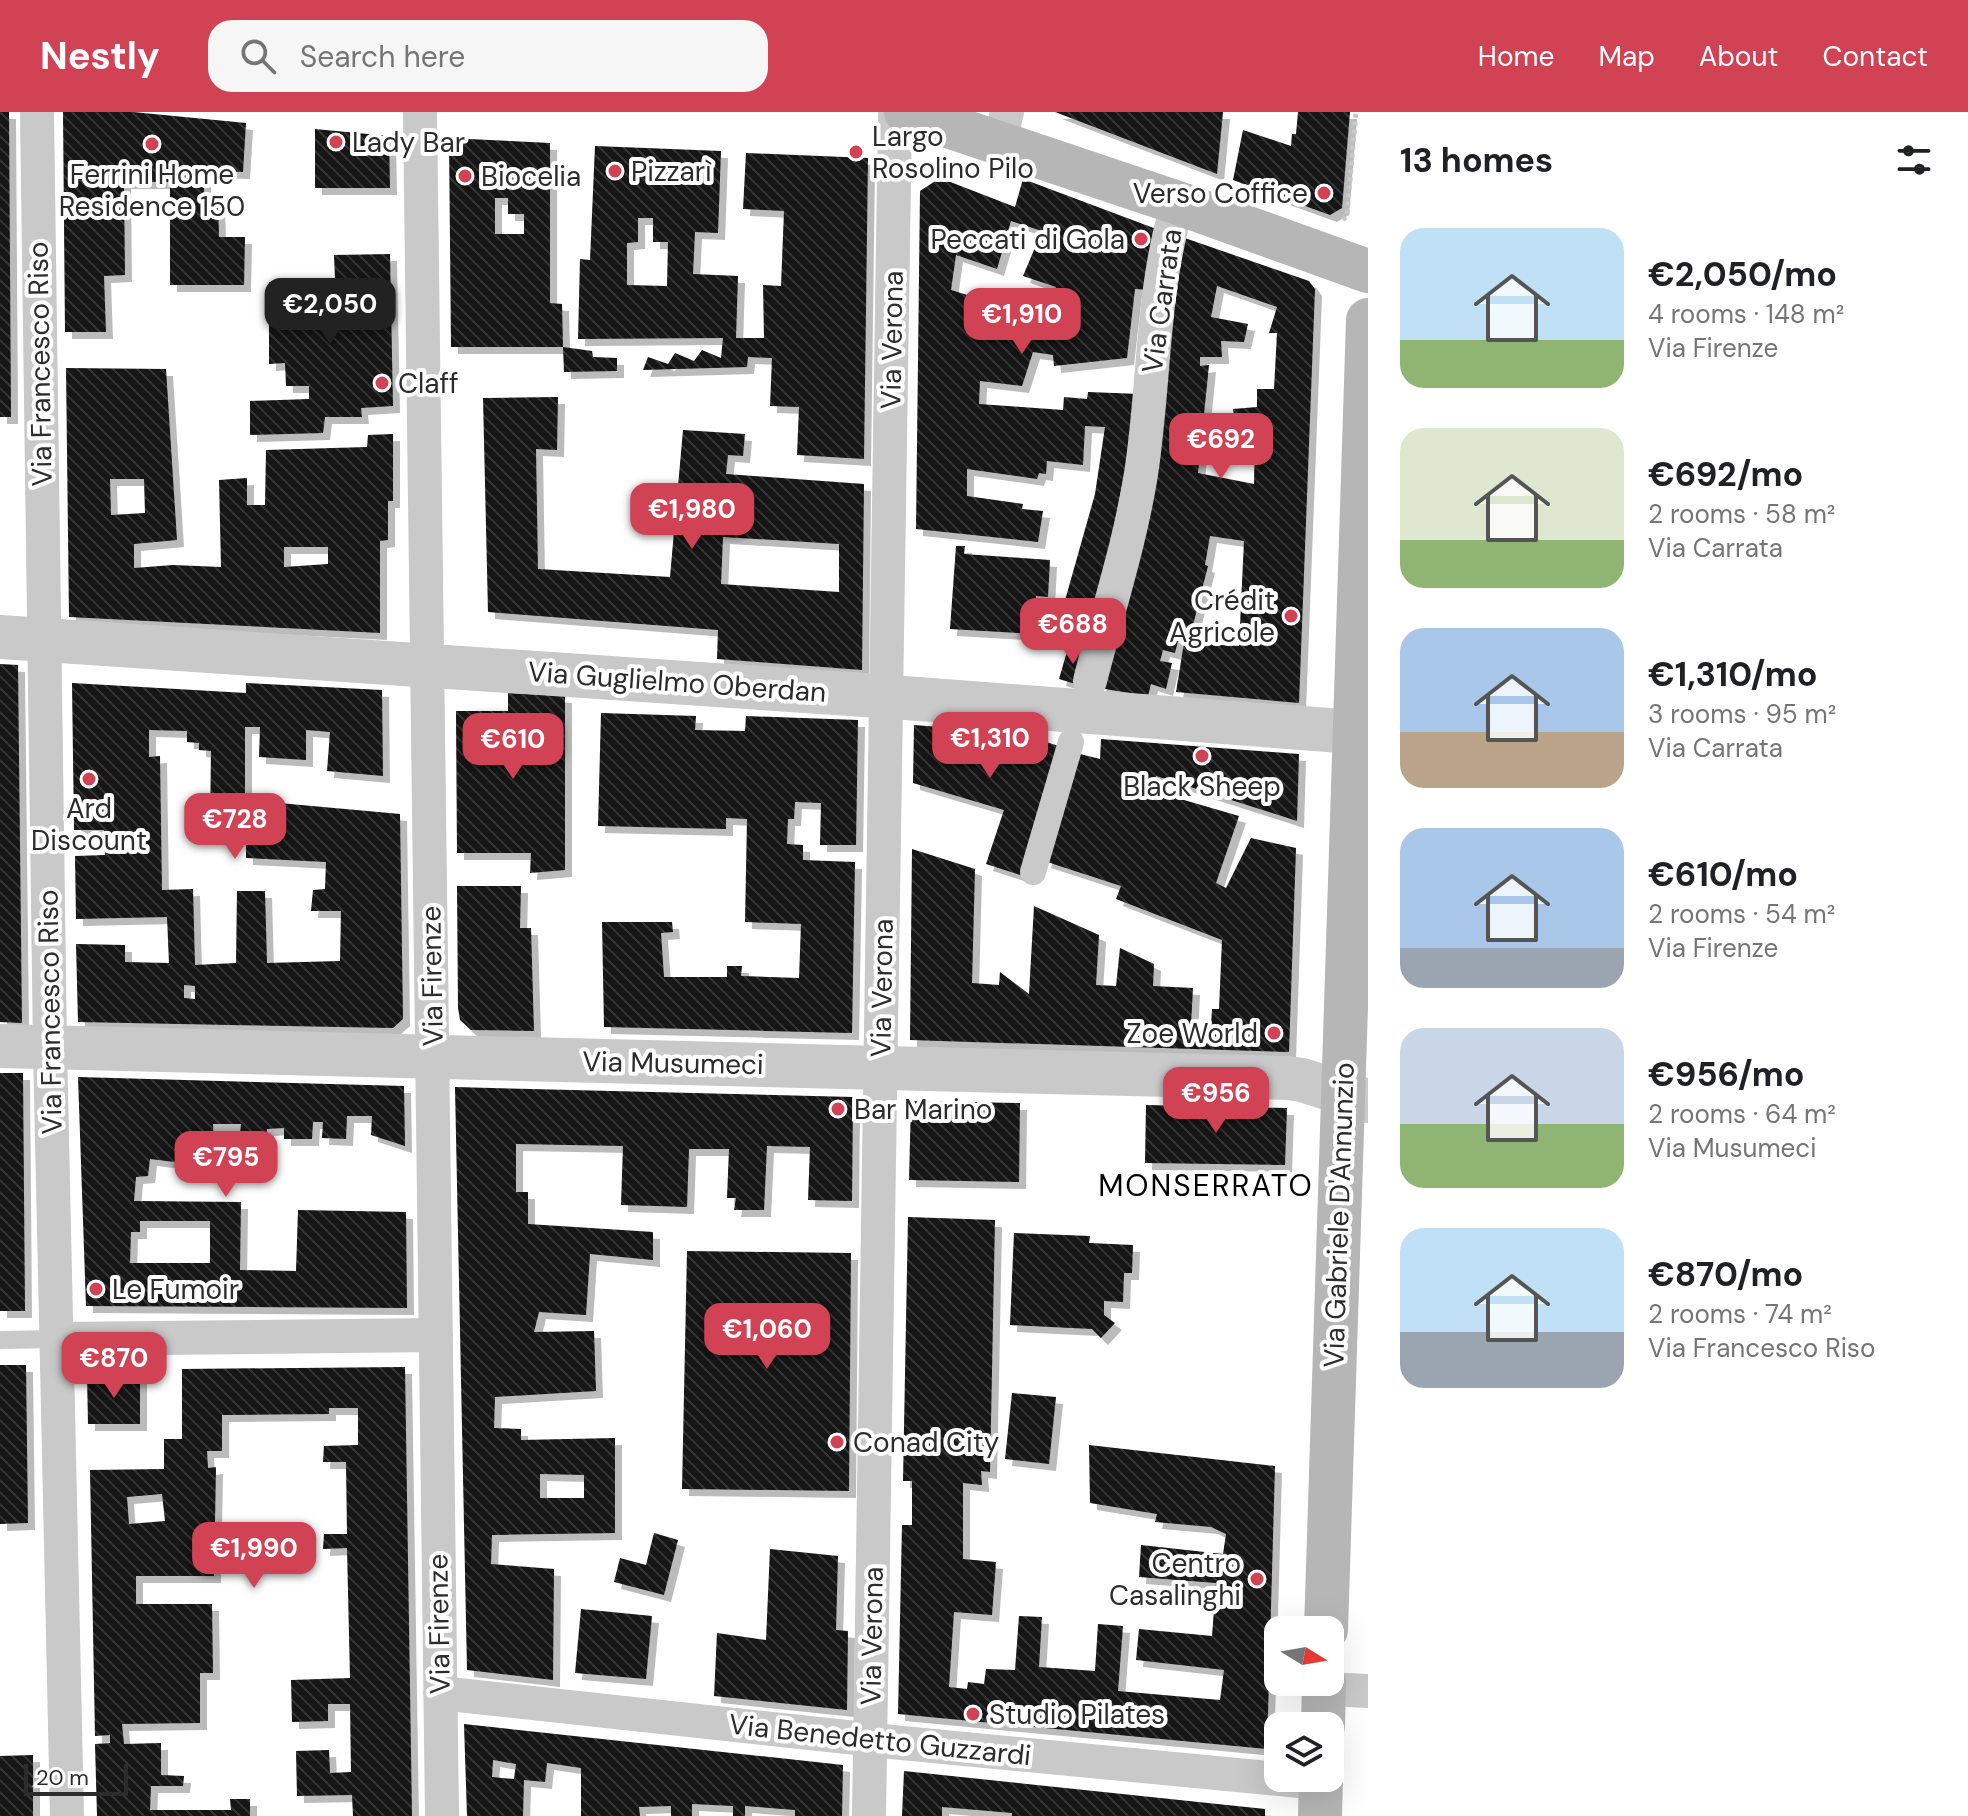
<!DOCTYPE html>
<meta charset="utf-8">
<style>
:root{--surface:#fff;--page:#f6f6f6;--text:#202124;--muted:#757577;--accent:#d04254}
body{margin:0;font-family:"DM Sans",sans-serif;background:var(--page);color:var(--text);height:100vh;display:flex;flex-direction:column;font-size:30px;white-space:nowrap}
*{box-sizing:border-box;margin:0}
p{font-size:26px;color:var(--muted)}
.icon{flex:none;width:44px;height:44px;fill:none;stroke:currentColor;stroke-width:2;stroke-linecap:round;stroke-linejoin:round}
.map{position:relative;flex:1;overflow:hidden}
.side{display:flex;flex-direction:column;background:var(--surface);width:600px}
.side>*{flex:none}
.needle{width:52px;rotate:101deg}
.tools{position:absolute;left:1264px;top:1504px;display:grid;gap:16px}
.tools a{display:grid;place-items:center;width:80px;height:80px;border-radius:16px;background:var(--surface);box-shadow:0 8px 32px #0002;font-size:40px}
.scale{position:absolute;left:24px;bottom:20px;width:104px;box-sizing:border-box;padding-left:8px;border:4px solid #2c2c2c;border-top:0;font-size:22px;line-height:28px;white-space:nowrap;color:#2c2c2c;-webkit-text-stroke:6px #fff;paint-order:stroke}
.price{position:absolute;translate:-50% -68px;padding:0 18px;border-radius:16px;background:var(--accent);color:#fff;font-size:26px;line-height:52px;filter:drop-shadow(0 2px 4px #0008)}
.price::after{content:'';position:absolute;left:50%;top:48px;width:24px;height:18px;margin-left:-12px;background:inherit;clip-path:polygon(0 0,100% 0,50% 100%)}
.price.on{background:#222;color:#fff}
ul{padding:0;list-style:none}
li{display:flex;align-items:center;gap:24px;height:200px;padding:0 32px}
li span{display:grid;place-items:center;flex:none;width:224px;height:160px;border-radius:24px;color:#555}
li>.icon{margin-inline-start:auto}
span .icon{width:96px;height:96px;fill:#fffc;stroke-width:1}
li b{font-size:34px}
h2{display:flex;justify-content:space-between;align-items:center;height:96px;padding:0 32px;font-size:34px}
header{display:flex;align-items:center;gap:48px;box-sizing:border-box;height:112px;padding:0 40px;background:var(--accent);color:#fff}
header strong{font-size:38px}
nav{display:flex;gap:44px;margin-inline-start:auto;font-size:28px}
.search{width:560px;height:72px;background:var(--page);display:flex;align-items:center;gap:20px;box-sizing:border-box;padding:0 28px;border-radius:24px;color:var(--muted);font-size:30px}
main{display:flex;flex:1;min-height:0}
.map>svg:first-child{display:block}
.building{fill:url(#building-back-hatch);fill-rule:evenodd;filter:url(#shadow)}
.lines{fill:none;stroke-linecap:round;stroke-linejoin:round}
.path{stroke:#c9c9c9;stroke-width:5;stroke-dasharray:4 4;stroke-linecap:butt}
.service{stroke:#c9c9c9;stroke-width:18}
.pedestrian{stroke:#c9c9c9;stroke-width:26}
.minor{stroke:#c9c9c9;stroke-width:34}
.tertiary{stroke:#c9c9c9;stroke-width:44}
.secondary{stroke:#b6b6b6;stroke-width:44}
.poi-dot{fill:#d04254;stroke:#fff;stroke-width:3}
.labels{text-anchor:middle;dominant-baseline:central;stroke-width:8;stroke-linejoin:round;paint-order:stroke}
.poi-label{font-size:28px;fill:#2c2c2c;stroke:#fff;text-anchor:start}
.street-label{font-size:28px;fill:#2c2c2c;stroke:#fff}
.neighbourhood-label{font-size:30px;letter-spacing:2px;fill:#000;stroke:#fff}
</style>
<header>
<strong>Nestly</strong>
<div class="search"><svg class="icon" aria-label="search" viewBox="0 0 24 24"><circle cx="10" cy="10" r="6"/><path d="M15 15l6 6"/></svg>Search here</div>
<nav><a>Home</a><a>Map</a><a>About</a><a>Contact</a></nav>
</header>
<main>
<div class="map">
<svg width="1368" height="1704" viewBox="0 0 1368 1704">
<defs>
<pattern id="building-back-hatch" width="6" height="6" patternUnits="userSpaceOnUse" patternTransform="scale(2)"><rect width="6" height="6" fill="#131313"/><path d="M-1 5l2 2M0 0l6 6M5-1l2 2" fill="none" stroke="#363636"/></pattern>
<filter id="shadow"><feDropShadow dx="7" dy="7" stdDeviation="0" flood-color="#0004"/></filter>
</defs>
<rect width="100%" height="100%" fill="#fff"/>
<!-- building -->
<path class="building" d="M0 0H9L11 305H0Z
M63 0H133L246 11 243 60 204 59V86H218L219 125H245L244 173H170V70H124L125 163 104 164 106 220H65Z
M1055 0H1223L1217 62Z
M1298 0H1350L1342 96 1330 103 1233 68 1243 18 1291 34 1292 22H1296Z
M315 17 389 24 390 76H315Z
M449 26 550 31V191L562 192 563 235H451ZM495 86H508V102H524V122H495Z
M595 34 721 39 718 121 695 120 693 162 738 164 736 226H764L763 173 781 174 784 99 743 97 746 41 868 46 864 347 797 343 799 295 770 294 772 246 748 245 747 255 643 258 648 245 668 252 675 241 694 249 702 238 721 246 723 226 578 227 580 147 590 148ZM638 106H653V130H668L667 174 627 173V131L638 130Z
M940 66 1015 95 1023 67 1159 118 1149 178 1135 177 1127 246 1054 254 1053 243 1033 240 1022 274 980 269 979 292 1063 298 1064 285 1087 287 1088 280 1140 282 1095 510 1074 513 1079 495 1064 492 1095 382 1105 315 1085 314 1083 353 1047 349 1046 362 1039 361 1037 367 967 357V384L1023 392 1022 397 1043 399 1038 430 916 417 920 79ZM1011 109 1042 119 1023 164 1056 175 1050 192 1077 199 1073 215 1007 198 998 221 993 220 1005 190 989 184 987 189 951 178 956 143 997 157Z
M1179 124 1309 169 1315 177 1299 591 1176 580 1184 531 1239 534 1244 429 1210 424 1205 453 1208 454 1192 517 1174 514 1172 524 1179 525 1175 541 1163 538 1160 549 1172 551 1166 577 1151 572 1148 584 1099 576ZM1217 174 1277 195 1269 221H1277L1274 277H1257V295L1233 297 1235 312 1255 311 1254 372 1198 361 1209 253 1200 254V245H1222L1221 229 1244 230 1248 212 1211 205Z
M390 142 393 294 361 296 362 305H325L323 321 250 323V289L309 287V274H286L285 251 269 252V170L335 167 334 143Z
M563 235 592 239 593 245 617 246V259L564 260Z
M66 256 166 257 177 428 134 432V456L173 453 221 455 219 368 247 366V393H265L266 338 367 335 368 323 393 322V389H388V428L380 429V521L69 505ZM110 367H144L145 401 111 403ZM284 435H328V452L284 455Z
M558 285 557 338 536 337 538 457 670 465 683 318 745 322 743 344 728 343 726 362 864 372 862 558 717 547 718 518 488 500 483 286ZM723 425 839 432V480L721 472Z
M956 434H965L964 442 1050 448 1048 485 1036 484 1034 522 950 517Z
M1070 529 1085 547 1079 573 1059 567Z
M0 552 18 553 22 911 0 910Z
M72 571 246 581V571L382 578 383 664 327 659 330 620 306 618V648L259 645 260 615H245V688L400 702 403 907 393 916 78 910 76 832 125 833V850L169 851 167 805 76 807 75 744 105 743V730L104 718H74ZM149 618 187 619V630L199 631V638L211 639 210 712H246V746L326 750 325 777 313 778 311 799H341L340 849 267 851 265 779H237L236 851 195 853 193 777 162 778 160 644 149 645ZM184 873 195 874V887L184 886Z
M508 581 565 584V758L530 761 531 741H457L456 599H508Z
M601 601 696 604 695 618 745 619 746 604 858 608 856 733H820L821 691 795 690 794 707H788L787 732 803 733V748L855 750 852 921 604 915 602 810H672L673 820 661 821 664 865H727V854H742L741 864 799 866 801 812 745 810 747 707 726 706V717L598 714Z
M914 613 1017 621 1062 635 1020 763 986 752 1004 698 913 671Z
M1101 627 1299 642 1297 709 1156 664 1153 679 1239 704 1216 771 1226 776 1251 726 1296 736 1289 940 910 928 912 737 975 757 972 871 999 873 1000 860 1029 882 1034 794 1099 823 1096 873 1116 874 1120 836 1154 852 1153 874 1193 876 1191 913H1211L1212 897H1219L1222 828 1116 787 1121 774 1044 749 1076 641 1100 647Z
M457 774H521L520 816H531L534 919 471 918 460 908 458 896Z
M0 961H23L25 1199H0Z
M78 965 404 974 405 1034 371 1023 372 1004H347L346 1027 322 1026 323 1010H313L312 1027H284V1016L267 1017 266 1030 240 1022 241 1012H213L214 1031 175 1032V1050L150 1047 148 1064 136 1065 134 1089 241 1090 240 1158 296 1159 298 1098 406 1100 407 1196 86 1194ZM140 1109H210V1151H130L131 1120H140Z
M455 975 853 985 852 1089 808 1088 810 1035 767 1034 764 1098H734L736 1086H727L729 1037H689L687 1095 621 1093 623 1034 516 1032V1080H528V1112L653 1120V1148L590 1142 586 1203 539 1200 534 1220 594 1219 596 1279 495 1285 494 1316 521 1317V1328L615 1326V1421L492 1423 491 1452 554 1457 553 1568 467 1558ZM540 1362 584 1363V1386H540Z
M911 989 1020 991 1019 1070 909 1068Z
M1146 993 1287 996 1285 1053 1145 1051Z
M908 1105 995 1108 990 1360 981 1359 982 1373 963 1371V1447L996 1450 992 1503 954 1500 949 1575 967 1577 968 1570 984 1572 986 1557 1015 1558 1019 1504 1042 1505 1039 1555 1095 1559 1098 1512 1123 1514 1118 1579 1220 1588 1224 1558 1136 1548 1139 1517 1212 1524 1216 1471 1139 1465 1141 1433 1223 1442 1226 1422 1211 1415 1155 1410 1157 1402 1090 1391 1089 1333 1275 1354 1267 1637 898 1602 902 1413H912V1369H903Z
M1014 1121 1090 1124 1089 1131 1133 1133 1132 1161H1124L1123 1190 1104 1189V1203L1115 1211 1101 1226 1092 1217 1010 1213Z
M687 1139 851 1141 849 1379 682 1377Z
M0 1253H26L28 1411 0 1412Z
M405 1255 412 1704H353L352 1683 297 1684 296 1639 329 1638 330 1661 351 1660 350 1592H328V1609L292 1610 291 1568 350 1566 347 1436 323 1437 324 1422H347L346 1350H323L324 1334 358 1333V1296H329V1302L222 1303V1339H207L208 1356 216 1355 214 1464H136V1492H212L213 1561H200V1611L122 1612 124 1632 161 1631V1663L184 1664 183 1674H151L150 1698H231L230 1687H250V1704H97L95 1632 110 1631V1623L95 1624 90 1358 164 1357V1327H182V1257ZM162 1382 165 1409 129 1412 127 1385Z
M87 1264 140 1265V1312H88Z
M1012 1281 1056 1285 1049 1352 1005 1347Z
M654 1421 678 1428 664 1483 614 1470 620 1446 646 1453Z
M770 1437 838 1444 836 1518 848 1519 847 1598 714 1584 717 1521 766 1528Z
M581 1497 652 1504 646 1567 575 1561Z
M464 1612 843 1653 842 1704H795V1698L745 1694V1704H733V1694L692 1692V1704H671V1694L639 1695 640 1704H581V1656L547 1651 545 1670 524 1668 523 1704H467ZM493 1648 516 1652 514 1667 492 1665Z
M33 1643V1704H0V1644Z
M904 1659 1265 1697V1704H1012V1701L942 1695V1704H902Z"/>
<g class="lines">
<!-- path -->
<path class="path" d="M1343 108 1347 103 1356 0"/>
<!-- service -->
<path class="service" d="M0 1228 56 1227"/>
<!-- pedestrian -->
<path class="pedestrian" d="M1033 760 1071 630"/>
<!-- minor -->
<path class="minor" d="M37 0 50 936 67 1704
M420 0 442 1704
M1000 30 1007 0
M1090 569C1107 501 1130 432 1141 362 1155 272 1151 179 1178 91
M56 1227 436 1223
M1324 1577 1368 1579
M440 1581 902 1631 1321 1671
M869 1704 895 0"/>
<!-- tertiary -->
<path class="tertiary" d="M0 525 865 583 1355 620
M0 934 1288 966 1302 968 1368 989"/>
<!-- secondary -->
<path class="secondary" d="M906 0 1178 91 1368 159
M1326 1518 1368 208
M1323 1614 1324 1570
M1320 1704 1321 1666"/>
</g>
<!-- markers -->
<g class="poi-dot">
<circle cx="336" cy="30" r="8"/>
<circle cx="152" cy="32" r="8"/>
<circle cx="856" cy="40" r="8"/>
<circle cx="615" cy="59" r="8"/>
<circle cx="465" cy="64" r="8"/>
<circle cx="1324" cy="81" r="8"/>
<circle cx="1141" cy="127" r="8"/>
<circle cx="382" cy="271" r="8"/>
<circle cx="1291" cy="504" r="8"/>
<circle cx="1202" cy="644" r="8"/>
<circle cx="89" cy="667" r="8"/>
<circle cx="1274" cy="921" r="8"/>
<circle cx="838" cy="997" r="8"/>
<circle cx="96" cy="1177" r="8"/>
<circle cx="837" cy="1330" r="8"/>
<circle cx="1257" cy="1467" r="8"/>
<circle cx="973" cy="1602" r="8"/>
</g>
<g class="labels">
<!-- poi labels -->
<g class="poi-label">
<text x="872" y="24">Largo<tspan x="872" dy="32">Rosolino Pilo</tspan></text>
<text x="352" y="30">Lady Bar</text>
<text x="631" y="59">Pizzarì</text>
<text x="152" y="62" text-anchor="middle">Ferrini Home<tspan x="152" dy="32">Residence 150</tspan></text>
<text x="481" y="64">Biocelia</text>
<text x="1308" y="81" text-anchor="end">Verso Coffice</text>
<text x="1125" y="127" text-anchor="end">Peccati di Gola</text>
<text x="398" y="271">Claff</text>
<text x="1275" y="488" text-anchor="end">Crédit<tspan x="1275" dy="32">Agricole</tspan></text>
<text x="1202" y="674" text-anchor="middle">Black Sheep</text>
<text x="89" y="696" text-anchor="middle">Ard<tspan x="89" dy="32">Discount</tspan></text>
<text x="1258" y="921" text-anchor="end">Zoe World</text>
<text x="854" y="997">Bar Marino</text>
<text x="112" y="1177">Le Fumoir</text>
<text x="853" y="1330">Conad City</text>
<text x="1241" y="1451" text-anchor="end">Centro<tspan x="1241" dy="32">Casalinghi</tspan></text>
<text x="989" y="1602">Studio Pilates</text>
</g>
<!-- street labels -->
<g class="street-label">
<text transform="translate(1162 189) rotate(-82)">Via Carrata</text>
<text transform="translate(892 228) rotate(-89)">Via Verona</text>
<text transform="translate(40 252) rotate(-91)">Via Francesco Riso</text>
<text transform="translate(677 570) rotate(4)">Via Guglielmo Oberdan</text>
<text transform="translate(432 864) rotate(-91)">Via Firenze</text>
<text transform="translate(882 876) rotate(-89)">Via Verona</text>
<text transform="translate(50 900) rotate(-91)">Via Francesco Riso</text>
<text transform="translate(673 951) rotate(1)">Via Musumeci</text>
<text transform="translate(1339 1103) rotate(-88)">Via Gabriele D'Annunzio</text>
<text transform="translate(439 1512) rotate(-91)">Via Firenze</text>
<text transform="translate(872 1524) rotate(-89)">Via Verona</text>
<text transform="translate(880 1628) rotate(6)">Via Benedetto Guzzardi</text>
</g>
<!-- neighbourhood labels -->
<g class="neighbourhood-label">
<text x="1206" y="1073">MONSERRATO</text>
</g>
</g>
</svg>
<div class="tools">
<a><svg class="needle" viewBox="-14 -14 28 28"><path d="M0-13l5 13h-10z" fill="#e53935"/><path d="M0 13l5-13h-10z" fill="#757577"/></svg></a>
<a><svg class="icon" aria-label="layers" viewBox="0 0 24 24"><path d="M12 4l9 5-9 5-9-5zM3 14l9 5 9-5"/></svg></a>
</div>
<div class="scale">20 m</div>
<b class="price on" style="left:330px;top:234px">€2,050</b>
<b class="price" style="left:1022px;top:244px">€1,910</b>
<b class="price" style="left:1221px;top:369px">€692</b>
<b class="price" style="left:692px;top:439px">€1,980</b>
<b class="price" style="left:1073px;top:554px">€688</b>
<b class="price" style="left:990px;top:668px">€1,310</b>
<b class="price" style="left:513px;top:669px">€610</b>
<b class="price" style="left:235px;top:749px">€728</b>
<b class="price" style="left:1216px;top:1023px">€956</b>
<b class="price" style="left:226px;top:1087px">€795</b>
<b class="price" style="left:767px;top:1259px">€1,060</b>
<b class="price" style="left:114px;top:1288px">€870</b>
<b class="price" style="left:254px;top:1478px">€1,990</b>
</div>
<section class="side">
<h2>13 homes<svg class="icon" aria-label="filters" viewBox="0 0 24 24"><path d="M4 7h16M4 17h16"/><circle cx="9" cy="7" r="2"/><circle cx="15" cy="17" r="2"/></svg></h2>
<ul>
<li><span style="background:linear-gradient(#bfe0f5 70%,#8fb573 0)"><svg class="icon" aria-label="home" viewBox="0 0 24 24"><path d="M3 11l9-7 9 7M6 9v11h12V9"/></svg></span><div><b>€2,050/mo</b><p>4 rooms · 148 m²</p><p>Via Firenze</p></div></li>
<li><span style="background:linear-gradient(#dfe7d0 70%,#8fb573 0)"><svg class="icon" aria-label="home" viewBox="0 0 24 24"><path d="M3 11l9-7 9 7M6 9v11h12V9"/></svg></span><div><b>€692/mo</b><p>2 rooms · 58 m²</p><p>Via Carrata</p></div></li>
<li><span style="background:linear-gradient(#a9c7e8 65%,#b9a48a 0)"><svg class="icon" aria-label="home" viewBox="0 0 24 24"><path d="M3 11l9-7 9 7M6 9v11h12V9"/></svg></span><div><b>€1,310/mo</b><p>3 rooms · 95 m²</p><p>Via Carrata</p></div></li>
<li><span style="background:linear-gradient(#a9c7e8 75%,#9aa5b1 0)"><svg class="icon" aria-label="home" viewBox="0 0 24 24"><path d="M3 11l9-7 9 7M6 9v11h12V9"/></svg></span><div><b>€610/mo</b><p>2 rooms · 54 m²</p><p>Via Firenze</p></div></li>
<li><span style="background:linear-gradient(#c9d6e8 60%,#8fb573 0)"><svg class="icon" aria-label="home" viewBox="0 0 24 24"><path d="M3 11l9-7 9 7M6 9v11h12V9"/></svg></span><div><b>€956/mo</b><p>2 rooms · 64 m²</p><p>Via Musumeci</p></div></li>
<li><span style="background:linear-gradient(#bfe0f5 65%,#9aa5b1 0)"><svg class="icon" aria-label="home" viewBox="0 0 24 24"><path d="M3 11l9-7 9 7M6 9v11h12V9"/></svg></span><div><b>€870/mo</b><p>2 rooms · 74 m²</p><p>Via Francesco Riso</p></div></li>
</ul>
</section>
</main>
